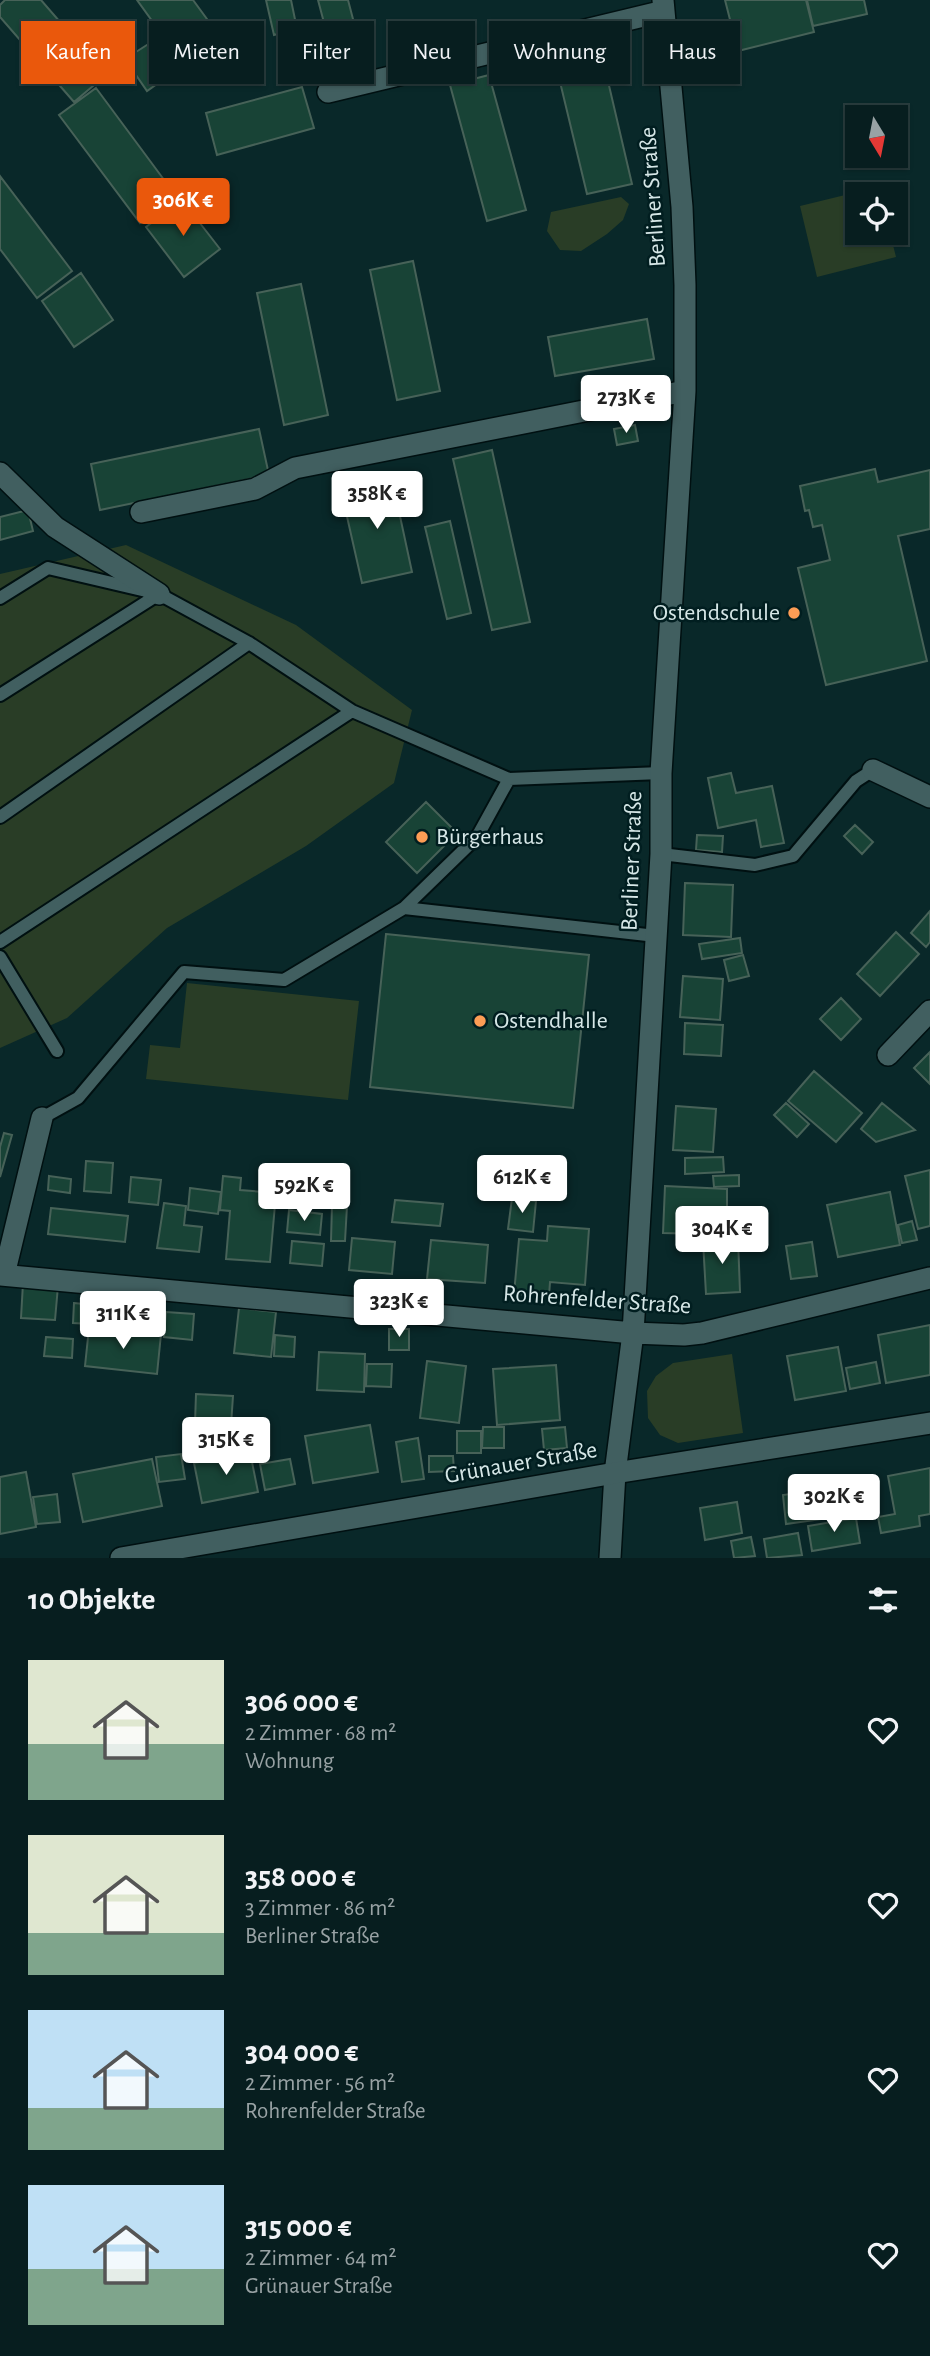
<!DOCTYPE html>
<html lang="de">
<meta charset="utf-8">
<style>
:root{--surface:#071e1f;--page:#102728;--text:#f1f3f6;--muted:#98a2a4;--line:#283c3d;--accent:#ea580c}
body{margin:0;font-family:"Alegreya Sans",sans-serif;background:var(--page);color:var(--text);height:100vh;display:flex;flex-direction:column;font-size:26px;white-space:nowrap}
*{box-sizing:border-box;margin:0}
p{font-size:23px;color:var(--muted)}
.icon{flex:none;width:38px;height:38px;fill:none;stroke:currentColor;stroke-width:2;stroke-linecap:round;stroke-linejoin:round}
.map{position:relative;height:1558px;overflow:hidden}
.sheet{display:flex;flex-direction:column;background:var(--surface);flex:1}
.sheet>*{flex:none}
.top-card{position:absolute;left:21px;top:21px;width:889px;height:63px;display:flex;gap:14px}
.needle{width:46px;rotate:170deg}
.fabs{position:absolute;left:845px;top:105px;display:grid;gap:14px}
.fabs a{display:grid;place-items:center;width:63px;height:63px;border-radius:0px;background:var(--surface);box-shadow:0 2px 5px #0004,0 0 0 2px var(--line);font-size:35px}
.price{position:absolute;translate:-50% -60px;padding:0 16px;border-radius:7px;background:#fff;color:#222;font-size:23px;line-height:46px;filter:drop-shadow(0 2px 4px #0008)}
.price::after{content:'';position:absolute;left:50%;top:42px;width:21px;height:16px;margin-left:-10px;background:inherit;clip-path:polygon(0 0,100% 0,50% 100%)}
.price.selected{background:var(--accent);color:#fff}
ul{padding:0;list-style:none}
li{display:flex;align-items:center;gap:21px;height:175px;padding:0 28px}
li span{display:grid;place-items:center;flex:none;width:196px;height:140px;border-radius:0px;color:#555}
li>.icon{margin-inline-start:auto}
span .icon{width:84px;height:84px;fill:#fffc;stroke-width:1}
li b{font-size:30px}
h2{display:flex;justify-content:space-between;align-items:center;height:84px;padding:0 28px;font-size:30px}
.chip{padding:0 24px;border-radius:0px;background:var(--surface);box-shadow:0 2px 5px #0004,0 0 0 2px var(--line);font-size:24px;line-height:63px}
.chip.selected{background:var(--accent);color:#fff}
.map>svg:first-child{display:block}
.green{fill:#293d26}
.building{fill:#184336;stroke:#476258;stroke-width:2}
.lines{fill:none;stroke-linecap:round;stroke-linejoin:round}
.lane-casing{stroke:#001011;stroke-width:16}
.street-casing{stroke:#001011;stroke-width:24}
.secondary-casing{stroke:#001011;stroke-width:24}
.lane{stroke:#415f60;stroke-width:12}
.street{stroke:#415f60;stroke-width:21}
.secondary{stroke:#415f60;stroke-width:21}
.poi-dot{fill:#fd9d55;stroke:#011e20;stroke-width:2.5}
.labels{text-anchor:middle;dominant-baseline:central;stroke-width:5;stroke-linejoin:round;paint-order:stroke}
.street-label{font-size:24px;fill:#d6e7e7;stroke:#011e20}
.poi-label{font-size:24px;fill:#d6e7e7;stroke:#011e20;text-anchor:start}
</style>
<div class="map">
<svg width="930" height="1558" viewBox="0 0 930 1558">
<rect width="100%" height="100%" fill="#092829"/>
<!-- green -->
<path class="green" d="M878 187 880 194H858V233H890L896 257 817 277 800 206Z
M621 197 629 204 623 220 607 234 581 251 560 250 547 231 551 212Z
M126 545 296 625 412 710 394 783 306 846 167 928 67 1018 0 1048V574Z
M187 983 359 1001 348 1100 146 1079 150 1045 180 1048Z
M732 1354 743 1433 678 1443 660 1435 648 1418 647 1391 656 1376 673 1363Z"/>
<!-- building -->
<path class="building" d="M5 0H41L106 75 74 102 0 17V5Z
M137 0H193L226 45 189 72Z
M266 0H291L297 29 274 35Z
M318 0H348L364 61 336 68Z
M725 0H806L814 32 738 51Z
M807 0H864L867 14 813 26Z
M150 43 171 74 147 91 125 59Z
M600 47 632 184 587 194 554 57Z
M489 75 526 210 487 221 450 85Z
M302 87 314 128 217 155 206 113Z
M96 88 176 196 140 223 59 115Z
M0 176 72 271 37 298 0 249Z
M182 200 220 249 184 277 146 227Z
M413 261 440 391 397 400 370 270Z
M81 273 113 320 74 347 42 301Z
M301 284 328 415 284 425 257 293Z
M647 319 654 359 555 376 548 337Z
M635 425 638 441 617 445 614 429Z
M259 429 269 475 100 510 91 464Z
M492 450 530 622 492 630 453 459Z
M875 469 878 482 930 470V529L898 536 927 661 826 685 798 568 830 560 822 525 813 527 809 510 805 511 800 486Z
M392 479 412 572 362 583 341 490Z
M28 510 33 531 0 540V517Z
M450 521 471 613 447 619 425 527Z
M731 773 736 793 772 786 784 843 761 847 756 820 718 828 708 778Z
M426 802 457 833 417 873 386 842Z
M855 825 873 842 862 854 844 836Z
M697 835 723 836 722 852 696 850Z
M685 883 733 885 731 937 683 935Z
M930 911V942L926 947 911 933Z
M896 932 919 954 880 996 857 974Z
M386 934 589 955 573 1108 370 1087Z
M740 938 742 953 702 959 699 944Z
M743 955 749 976 729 981 724 960Z
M683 976 723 979 720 1020 680 1017Z
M841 998 861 1019 841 1040 820 1019Z
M685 1023 723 1025 721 1056 684 1054Z
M930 1052V1084L914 1068Z
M814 1071 862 1113 836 1142 788 1101Z
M786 1103 809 1124 797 1137 774 1115Z
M882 1103 915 1130 876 1142 861 1129Z
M676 1106 716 1109 713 1152 673 1150Z
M4 1133 12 1135 0 1177V1147Z
M723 1157 724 1172 685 1174V1158Z
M86 1161 113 1163 111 1193 84 1191Z
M930 1170V1226L918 1229 905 1176Z
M739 1175V1186L714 1187 713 1176Z
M49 1176 71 1179 70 1193 48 1190Z
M223 1176 241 1178 240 1190 276 1193 270 1262 226 1259 230 1211 220 1210Z
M131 1177 161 1180 158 1205 129 1202Z
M665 1186 727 1189V1214H702L701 1234 663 1233Z
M190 1188 221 1192 218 1214 188 1210Z
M890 1192 900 1245 838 1257 827 1205Z
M512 1198 536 1201 533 1232 508 1229Z
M395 1200 443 1204 440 1226 392 1222Z
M164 1203 186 1206 184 1225 202 1227 199 1252 157 1248Z
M332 1205 347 1206 345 1241H331Z
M51 1208 128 1216 125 1242 48 1234Z
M289 1210 322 1214 320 1235 287 1232Z
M912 1221 917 1240 902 1243 898 1225Z
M548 1226 589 1229 585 1285 550 1282 549 1296 514 1294 519 1239 547 1241Z
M352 1238 395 1242 392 1274 349 1270Z
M738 1239 740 1292 706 1294 703 1241Z
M431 1240 488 1245 485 1283 427 1279Z
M292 1241 324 1244 322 1266 290 1263Z
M812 1242 817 1276 791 1279 786 1246Z
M23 1283 58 1286 55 1320 21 1318Z
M74 1303 92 1305 90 1324 73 1323Z
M239 1308 276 1312 271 1357 234 1353Z
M166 1312 194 1314 192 1340 164 1337Z
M930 1325V1375L886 1383 878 1335Z
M89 1328 161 1334 157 1374 85 1366Z
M389 1329H409V1350H389Z
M275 1335 295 1337 294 1357 274 1356Z
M46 1337 73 1339 72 1358 44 1356Z
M838 1347 846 1391 795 1400 787 1356Z
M319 1352 365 1354 364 1392 317 1390Z
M427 1361 466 1366 459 1423 420 1418Z
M876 1362 880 1383 850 1389 846 1368Z
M367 1364H392L391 1387 366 1386Z
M556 1365 560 1420 497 1425 493 1369Z
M196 1394 233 1396 231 1425 195 1423Z
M370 1425 378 1472 313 1483 305 1436Z
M483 1427H504V1448H482Z
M565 1427 567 1448 544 1450 542 1429Z
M457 1431H481V1453H457Z
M418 1438 424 1479 402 1482 396 1442Z
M250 1452 258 1492 202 1503 194 1463Z
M181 1454 185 1479 159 1482 156 1457Z
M429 1456H453L454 1471 429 1472Z
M152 1459 162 1506 83 1522 73 1474Z
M290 1459 295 1484 265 1490 260 1464Z
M930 1468V1514L919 1516 920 1526 881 1533 878 1517 895 1514 888 1476Z
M26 1472 36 1527 0 1534V1477Z
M832 1488 836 1517 786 1524 783 1495Z
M57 1494 60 1522 37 1524 33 1497Z
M737 1502 742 1533 705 1540 700 1508Z
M856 1518 860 1543 812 1551 808 1526Z
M798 1533 802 1555 767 1558 764 1539Z
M751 1537 755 1556 734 1558 731 1541Z"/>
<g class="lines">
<defs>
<path id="lane" d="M0 598 48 568 159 594 249 643 352 711 509 779 661 773
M0 695 159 594
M0 817 249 643
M661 854 755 865 793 856 856 781 873 770
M404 908 656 936
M0 942 352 711
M0 957 57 1051
M42 1118 78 1098 184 972 284 980 404 908 477 837 509 779"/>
<path id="street" d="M328 92 664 11
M0 473 55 527 159 594
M141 512 255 489 295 468 685 391
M873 770 930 797
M888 1055 930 1011
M0 1275 633 1333 684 1335 702 1333 930 1278
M4 1275 42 1118
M610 1558 615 1473 633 1333 661 854V773L685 391V285L682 207 663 0"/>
<path id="secondary" d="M121 1558 615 1473 930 1423"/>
</defs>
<!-- lane casing -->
<use href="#lane" class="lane-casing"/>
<!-- street casing -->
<use href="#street" class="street-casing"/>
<!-- secondary casing -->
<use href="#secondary" class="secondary-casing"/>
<!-- lane -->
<use href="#lane" class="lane"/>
<!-- street -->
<use href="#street" class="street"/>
<!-- secondary -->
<use href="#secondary" class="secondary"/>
</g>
<!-- markers -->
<g class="poi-dot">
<circle cx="794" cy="613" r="7"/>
<circle cx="422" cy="837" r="7"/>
<circle cx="480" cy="1021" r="7"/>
</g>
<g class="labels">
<!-- street labels -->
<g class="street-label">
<text transform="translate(653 197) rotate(-94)">Berliner Straße</text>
<text transform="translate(632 861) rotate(-88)">Berliner Straße</text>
<text transform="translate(597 1300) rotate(4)">Rohrenfelder Straße</text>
<text transform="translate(521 1463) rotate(-10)">Grünauer Straße</text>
</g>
<!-- poi labels -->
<g class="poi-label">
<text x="780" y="613" text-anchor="end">Ostendschule</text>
<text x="436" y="837">Bürgerhaus</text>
<text x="494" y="1021">Ostendhalle</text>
</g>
</g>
</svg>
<div class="fabs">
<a><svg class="needle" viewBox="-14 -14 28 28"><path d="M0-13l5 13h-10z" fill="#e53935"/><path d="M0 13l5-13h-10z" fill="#98a2a4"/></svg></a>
<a><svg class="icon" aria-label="locate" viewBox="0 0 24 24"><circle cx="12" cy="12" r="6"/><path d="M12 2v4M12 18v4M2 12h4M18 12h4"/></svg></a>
</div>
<b class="price selected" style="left:183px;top:238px">306K €</b>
<b class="price" style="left:626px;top:435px">273K €</b>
<b class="price" style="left:377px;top:531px">358K €</b>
<b class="price" style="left:522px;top:1215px">612K €</b>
<b class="price" style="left:304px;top:1223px">592K €</b>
<b class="price" style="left:722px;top:1266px">304K €</b>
<b class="price" style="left:399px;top:1339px">323K €</b>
<b class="price" style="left:123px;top:1351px">311K €</b>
<b class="price" style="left:226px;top:1477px">315K €</b>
<b class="price" style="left:834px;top:1534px">302K €</b>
<div class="top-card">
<a class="chip selected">Kaufen</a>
<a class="chip">Mieten</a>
<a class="chip">Filter</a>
<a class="chip">Neu</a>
<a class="chip">Wohnung</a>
<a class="chip">Haus</a>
</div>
</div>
<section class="sheet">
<h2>10 Objekte<svg class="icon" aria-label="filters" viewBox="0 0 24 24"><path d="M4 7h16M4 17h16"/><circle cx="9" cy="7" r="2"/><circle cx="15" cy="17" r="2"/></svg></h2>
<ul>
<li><span style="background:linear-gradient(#dfe7d0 60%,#7fa58c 0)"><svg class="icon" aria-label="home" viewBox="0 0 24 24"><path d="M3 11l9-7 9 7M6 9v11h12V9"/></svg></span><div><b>306 000 €</b><p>2 Zimmer · 68 m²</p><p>Wohnung</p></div><svg class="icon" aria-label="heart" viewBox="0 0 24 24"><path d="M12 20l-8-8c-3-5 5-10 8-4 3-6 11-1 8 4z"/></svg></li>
<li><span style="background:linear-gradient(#dfe7d0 70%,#7fa58c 0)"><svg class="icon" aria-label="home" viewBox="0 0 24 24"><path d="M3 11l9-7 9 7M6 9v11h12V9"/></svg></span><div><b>358 000 €</b><p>3 Zimmer · 86 m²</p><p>Berliner Straße</p></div><svg class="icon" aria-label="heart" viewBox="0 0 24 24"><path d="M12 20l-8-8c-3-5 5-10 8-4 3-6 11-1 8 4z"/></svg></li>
<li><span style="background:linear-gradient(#bfe0f5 70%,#7fa58c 0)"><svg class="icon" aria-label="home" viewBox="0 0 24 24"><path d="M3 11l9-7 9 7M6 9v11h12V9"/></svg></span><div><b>304 000 €</b><p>2 Zimmer · 56 m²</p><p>Rohrenfelder Straße</p></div><svg class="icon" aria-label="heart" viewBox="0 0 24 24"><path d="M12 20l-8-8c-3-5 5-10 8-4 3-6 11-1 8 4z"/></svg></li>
<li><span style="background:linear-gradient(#bfe0f5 60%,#7fa58c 0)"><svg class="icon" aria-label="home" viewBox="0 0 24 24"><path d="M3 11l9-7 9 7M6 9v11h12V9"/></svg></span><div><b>315 000 €</b><p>2 Zimmer · 64 m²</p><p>Grünauer Straße</p></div><svg class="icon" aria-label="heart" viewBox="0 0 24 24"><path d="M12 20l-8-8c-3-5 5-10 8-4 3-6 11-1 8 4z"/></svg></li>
</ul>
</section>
